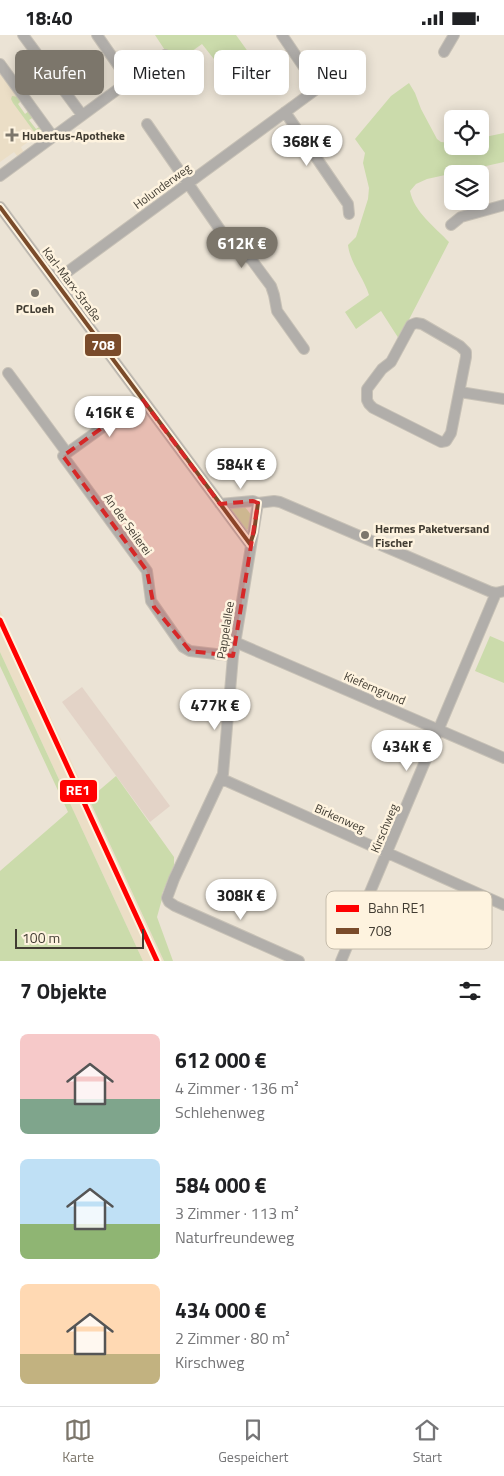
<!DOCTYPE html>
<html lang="de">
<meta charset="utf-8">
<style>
:root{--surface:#fff;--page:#f6f6f6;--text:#202124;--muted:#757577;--line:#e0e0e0;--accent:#7c766b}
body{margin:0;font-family:"Titillium Web",sans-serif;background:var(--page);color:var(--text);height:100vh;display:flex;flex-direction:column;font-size:19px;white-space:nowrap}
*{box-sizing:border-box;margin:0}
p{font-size:16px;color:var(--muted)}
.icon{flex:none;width:28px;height:28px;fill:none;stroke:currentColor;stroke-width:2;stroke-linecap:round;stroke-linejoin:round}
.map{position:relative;height:926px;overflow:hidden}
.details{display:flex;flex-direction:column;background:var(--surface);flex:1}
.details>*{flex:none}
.banner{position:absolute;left:15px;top:15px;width:475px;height:45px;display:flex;gap:10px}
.controls{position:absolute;left:444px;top:75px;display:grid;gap:10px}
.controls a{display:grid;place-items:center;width:45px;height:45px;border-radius:8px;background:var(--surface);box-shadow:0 2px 12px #0003;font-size:25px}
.scale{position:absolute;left:15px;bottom:12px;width:129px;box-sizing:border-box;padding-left:5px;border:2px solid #413c32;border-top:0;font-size:14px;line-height:18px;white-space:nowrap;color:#413c32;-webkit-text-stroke:4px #fef3df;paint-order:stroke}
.price{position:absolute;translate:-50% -42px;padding:0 11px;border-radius:18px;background:#fff;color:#222;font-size:16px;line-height:32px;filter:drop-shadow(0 1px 2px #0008)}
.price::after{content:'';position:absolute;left:50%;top:30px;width:15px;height:11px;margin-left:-8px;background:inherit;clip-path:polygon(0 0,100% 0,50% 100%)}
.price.selected{background:var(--accent);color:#fff}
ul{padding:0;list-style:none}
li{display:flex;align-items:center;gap:15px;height:125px;padding:0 20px}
li span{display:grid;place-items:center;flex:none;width:140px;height:100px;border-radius:8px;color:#555}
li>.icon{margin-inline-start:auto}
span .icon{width:60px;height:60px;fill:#fffc;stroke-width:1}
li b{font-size:21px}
h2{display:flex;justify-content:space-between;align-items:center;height:60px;padding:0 20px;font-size:21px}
.tag{padding:0 18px;border-radius:8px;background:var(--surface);box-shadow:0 2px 12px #0003;font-size:18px;line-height:45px}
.tag.selected{background:var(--accent);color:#fff}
.status{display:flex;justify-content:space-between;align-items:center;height:35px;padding:0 25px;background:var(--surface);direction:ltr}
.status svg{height:14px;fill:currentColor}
.menu{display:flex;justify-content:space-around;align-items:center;height:70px;border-top:1px solid var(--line);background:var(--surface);font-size:14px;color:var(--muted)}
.menu a{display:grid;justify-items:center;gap:2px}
.menu .selected{color:var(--accent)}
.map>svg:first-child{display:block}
.built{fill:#ebdec6}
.industrial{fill:#e3d3c7}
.green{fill:#cbdbab}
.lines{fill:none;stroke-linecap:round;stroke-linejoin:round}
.minor-casing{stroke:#c7c1b6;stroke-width:12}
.minor{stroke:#b1aeaa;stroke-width:10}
.bus-1-casing{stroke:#fef3df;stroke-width:8}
.bus-1{stroke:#7a4b2a;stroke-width:4}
.rail-1-casing{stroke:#fef3df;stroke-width:9}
.rail-1{stroke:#f00;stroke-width:5}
.marked{fill:#d62828;fill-opacity:0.2;stroke:#d62828;stroke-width:4;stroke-dasharray:10 6;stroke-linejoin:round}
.poi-dot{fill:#7c766b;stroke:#fef3df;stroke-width:2}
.labels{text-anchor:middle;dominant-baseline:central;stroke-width:5;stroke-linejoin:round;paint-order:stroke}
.poi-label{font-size:12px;font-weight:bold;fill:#413c32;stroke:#fef3df;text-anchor:start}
.street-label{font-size:12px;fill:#413c32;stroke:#fef3df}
.key{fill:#fef3df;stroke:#c5bcab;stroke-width:1}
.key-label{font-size:14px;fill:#413c32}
.line-badge{stroke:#fef3df;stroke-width:2}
.badge-label{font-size:14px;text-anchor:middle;font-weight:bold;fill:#fff}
</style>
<div class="status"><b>18:40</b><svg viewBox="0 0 49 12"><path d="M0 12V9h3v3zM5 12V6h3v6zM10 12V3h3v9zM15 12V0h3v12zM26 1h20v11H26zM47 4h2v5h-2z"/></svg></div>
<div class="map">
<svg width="504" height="926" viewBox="0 0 504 926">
<rect width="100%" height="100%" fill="#ebe3d5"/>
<!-- built -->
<path class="built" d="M0 37 22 65 18 69 25 79 29 76 28 84 36 94 40 91 42 104 36 109 32 104 21 112 24 118 18 122 14 117 0 127Z
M0 575 89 764 164 926H143L0 617Z"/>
<!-- industrial -->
<path class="industrial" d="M82 652 170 771 150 787 62 667Z"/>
<!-- green -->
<path class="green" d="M155 0H236L254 25 229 43 202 9 174 29Z
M409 48 415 58 421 74 437 104 441 107 452 108V111H480V103L504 98V127L427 144 416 149 410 156C414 177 435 192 449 207L399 304 381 276 356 294 345 277 369 260C364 243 350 228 348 210L356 202 368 164 369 153 363 128 365 118 355 104 391 61Z
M12 61 19 62 22 65 18 69 25 79 29 76 34 82 29 85 36 94 41 91 44 101 41 106 13 68 11 64Z
M245 472 252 481 249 494 245 495 230 473Z
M490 601 504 607V648L475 636Z
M0 617 143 926H0V836L68 777 0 631Z
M116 741 174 822V830L162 859V864L157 882 173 926H164L89 764Z"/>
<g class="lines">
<defs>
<path id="minor" d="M23 0 82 80
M97 0 129 46 165 20
M444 17 454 0
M0 29 53 102
M285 77 348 169 349 179
M147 89 232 212 251 224 271 251 274 260 277 276 304 314
M0 141 129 46
M0 172 250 509
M451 190 461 182 504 170
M55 246 318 53 282 0
M416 288 422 289 460 311 466 317V322L451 398 446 406 441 407 373 373 369 369 367 365V354L382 334 391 327 411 290Z
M8 338 67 418
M460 357 504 364
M142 364 63 421 147 536 151 566 183 612 190 616 233 621
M258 468 233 621 223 739 174 844 167 863 169 867 175 871 299 926
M220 469 253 466 258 468 274 466 280 467 491 557 496 558 504 556
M235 607 504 723
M222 744 504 870
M341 926 496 558"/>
</defs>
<!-- minor casing -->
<use href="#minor" class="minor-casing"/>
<!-- minor -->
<use href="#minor" class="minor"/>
<defs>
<path id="bus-1" d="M0 172 250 509
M250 509 254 497 258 468"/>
</defs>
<!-- bus-1 casing -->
<use href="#bus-1" class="bus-1-casing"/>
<!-- bus-1 -->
<use href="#bus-1" class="bus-1"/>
<defs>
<path id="rail-1" d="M0 585 157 926"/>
</defs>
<!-- rail-1 casing -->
<use href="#rail-1" class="rail-1-casing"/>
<!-- rail-1 -->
<use href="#rail-1" class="rail-1"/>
</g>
<!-- marked area -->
<path class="marked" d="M142 364 220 469 253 466 258 468 233 621 190 616 154 572 147 536 63 421Z"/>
<!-- markers -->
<g class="poi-dot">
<path d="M9.5 92.5h5v5h5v5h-5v5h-5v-5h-5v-5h5z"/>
<circle cx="35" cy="258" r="5"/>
<circle cx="365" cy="500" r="5"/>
</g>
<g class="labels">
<!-- poi labels -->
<g class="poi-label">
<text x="22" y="100">Hubertus-Apotheke</text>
<text x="35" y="273" text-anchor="middle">PCLoeh</text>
<text x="375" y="493">Hermes Paketversand<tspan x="375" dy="14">Fischer</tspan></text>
</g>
<!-- street labels -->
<g class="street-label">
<text transform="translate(162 151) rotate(-36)">Holunderweg</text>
<text transform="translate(72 249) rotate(53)">Karl-Marx-Straße</text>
<text transform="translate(128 489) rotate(54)">An der Seilerei</text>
<text transform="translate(225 595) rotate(-81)">Pappelallee</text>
<text transform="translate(375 653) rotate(23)">Kieferngrund</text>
<text transform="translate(340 783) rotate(24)">Birkenweg</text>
<text transform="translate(384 793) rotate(-67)">Kirschweg</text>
</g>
</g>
<!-- legend -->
<rect x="326" y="856" width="166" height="58" rx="8" class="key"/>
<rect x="336" y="870" width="23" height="7" fill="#f00"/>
<rect x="336" y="893" width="23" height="6" fill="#7a4b2a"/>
<g class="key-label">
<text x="368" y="878">Bahn RE1</text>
<text x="368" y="901">708</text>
</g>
<g class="line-badge">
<rect x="84" y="298" width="38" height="24" rx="5" fill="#7a4b2a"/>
<rect x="59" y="744" width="39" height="24" rx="5" fill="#f00"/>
</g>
<g class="badge-label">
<text x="103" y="315">708</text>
<text x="78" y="760">RE1</text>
</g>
</svg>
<div class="controls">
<a><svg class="icon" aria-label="locate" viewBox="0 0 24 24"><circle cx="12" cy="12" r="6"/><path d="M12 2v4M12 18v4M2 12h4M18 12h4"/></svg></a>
<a><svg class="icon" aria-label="layers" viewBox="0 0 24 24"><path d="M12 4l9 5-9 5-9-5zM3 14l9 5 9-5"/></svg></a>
</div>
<div class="scale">100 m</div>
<b class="price" style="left:307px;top:132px">368K €</b>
<b class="price selected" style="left:242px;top:234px">612K €</b>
<b class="price" style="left:110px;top:403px">416K €</b>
<b class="price" style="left:241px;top:455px">584K €</b>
<b class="price" style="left:215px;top:696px">477K €</b>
<b class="price" style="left:407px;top:737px">434K €</b>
<b class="price" style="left:241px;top:886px">308K €</b>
<div class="banner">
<a class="tag selected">Kaufen</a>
<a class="tag">Mieten</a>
<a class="tag">Filter</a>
<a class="tag">Neu</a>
</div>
</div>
<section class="details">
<h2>7 Objekte<svg class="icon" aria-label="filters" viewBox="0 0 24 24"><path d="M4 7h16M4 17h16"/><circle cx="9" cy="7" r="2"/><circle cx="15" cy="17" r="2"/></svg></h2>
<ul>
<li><span style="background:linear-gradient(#f6c9c9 65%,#7fa58c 0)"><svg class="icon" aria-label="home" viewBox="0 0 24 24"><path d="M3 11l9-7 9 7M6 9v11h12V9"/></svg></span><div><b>612 000 €</b><p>4 Zimmer · 136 m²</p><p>Schlehenweg</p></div></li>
<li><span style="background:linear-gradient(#bfe0f5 65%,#8fb573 0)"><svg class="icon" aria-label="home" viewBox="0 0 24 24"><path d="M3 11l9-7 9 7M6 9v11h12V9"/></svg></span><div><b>584 000 €</b><p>3 Zimmer · 113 m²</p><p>Naturfreundeweg</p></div></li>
<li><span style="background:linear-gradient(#ffd9b3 70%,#c2b280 0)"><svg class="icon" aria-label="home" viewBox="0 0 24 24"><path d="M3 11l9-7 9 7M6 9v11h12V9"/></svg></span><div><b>434 000 €</b><p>2 Zimmer · 80 m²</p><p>Kirschweg</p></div></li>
</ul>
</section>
<nav class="menu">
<a class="selected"><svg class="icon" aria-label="map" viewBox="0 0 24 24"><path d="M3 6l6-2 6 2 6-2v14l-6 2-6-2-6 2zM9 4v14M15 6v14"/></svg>Karte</a>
<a><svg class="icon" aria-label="saved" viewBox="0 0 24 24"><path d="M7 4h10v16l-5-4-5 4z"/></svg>Gespeichert</a>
<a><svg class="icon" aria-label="home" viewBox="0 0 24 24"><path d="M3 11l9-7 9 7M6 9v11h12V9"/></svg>Start</a>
</nav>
